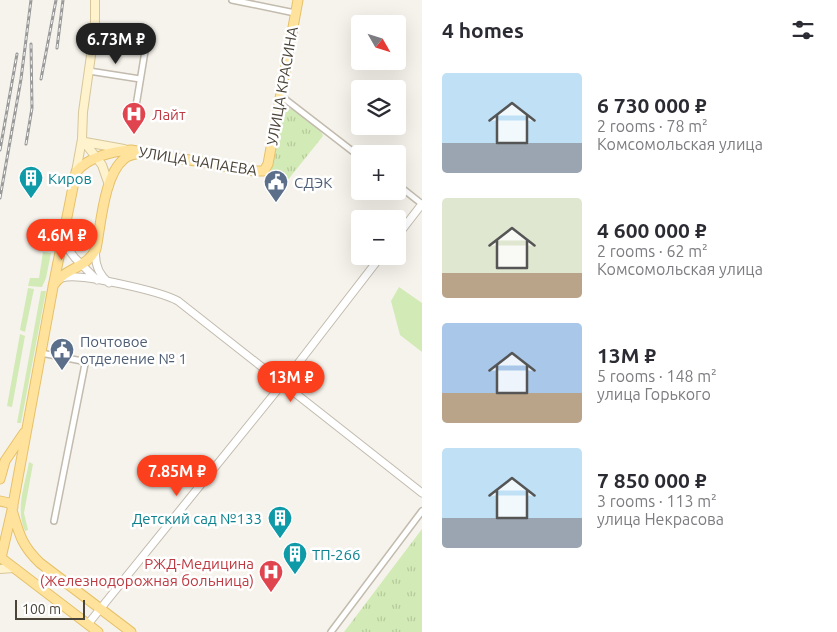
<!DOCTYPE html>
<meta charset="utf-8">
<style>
:root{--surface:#fff;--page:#f2f2f3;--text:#2b2b33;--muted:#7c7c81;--accent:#fc3f1d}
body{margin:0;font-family:Ubuntu,sans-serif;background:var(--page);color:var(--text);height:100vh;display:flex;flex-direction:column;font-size:19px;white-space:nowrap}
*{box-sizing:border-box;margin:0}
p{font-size:16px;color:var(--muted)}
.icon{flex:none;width:28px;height:28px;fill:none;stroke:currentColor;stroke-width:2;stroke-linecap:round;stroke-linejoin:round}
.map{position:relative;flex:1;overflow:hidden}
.sheet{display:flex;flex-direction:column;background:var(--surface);width:415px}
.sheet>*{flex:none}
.needle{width:32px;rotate:129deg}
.fabs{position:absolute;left:351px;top:15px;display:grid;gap:10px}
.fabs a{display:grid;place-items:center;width:55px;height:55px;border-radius:5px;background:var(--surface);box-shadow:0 5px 20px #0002;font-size:25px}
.scale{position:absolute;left:15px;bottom:12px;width:70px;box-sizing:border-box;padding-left:5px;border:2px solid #4b4439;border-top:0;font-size:14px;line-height:18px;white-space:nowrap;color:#4b4439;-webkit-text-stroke:4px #fff;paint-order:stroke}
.price{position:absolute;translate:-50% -42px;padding:0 11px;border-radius:18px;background:var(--accent);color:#fff;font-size:16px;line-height:32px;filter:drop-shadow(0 1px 2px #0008)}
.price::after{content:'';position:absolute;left:50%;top:30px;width:15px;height:11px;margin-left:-8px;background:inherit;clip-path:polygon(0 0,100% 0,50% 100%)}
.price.current{background:#222;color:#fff}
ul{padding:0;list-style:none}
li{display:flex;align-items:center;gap:15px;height:125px;padding:0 20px}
li span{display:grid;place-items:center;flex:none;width:140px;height:100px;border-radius:5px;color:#555}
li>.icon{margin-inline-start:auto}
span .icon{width:60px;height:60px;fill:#fffc;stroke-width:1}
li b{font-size:21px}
h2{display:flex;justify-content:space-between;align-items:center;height:60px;padding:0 20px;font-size:21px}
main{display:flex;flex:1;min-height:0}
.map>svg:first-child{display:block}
.grass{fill:#d2eab5}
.park{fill:url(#park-tufts)}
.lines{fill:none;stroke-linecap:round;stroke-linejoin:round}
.minor-casing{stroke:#c2bbae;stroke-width:8}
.tertiary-casing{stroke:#c2bbae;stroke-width:9}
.secondary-casing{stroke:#d6c79b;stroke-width:10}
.primary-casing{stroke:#e6c16a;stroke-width:11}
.minor{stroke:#fff;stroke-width:5}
.tertiary{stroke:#fff;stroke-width:7}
.secondary{stroke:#fff3cd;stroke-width:8}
.primary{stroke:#ffe39c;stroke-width:9}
.rail-casing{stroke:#9a9a9a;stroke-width:3}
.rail{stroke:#fff;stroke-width:1;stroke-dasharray:4;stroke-linecap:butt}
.labels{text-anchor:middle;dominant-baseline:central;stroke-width:5;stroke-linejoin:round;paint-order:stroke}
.street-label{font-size:15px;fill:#4b4439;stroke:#fff}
.health-label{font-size:15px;fill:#be3a42;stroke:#fff;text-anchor:start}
.culture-label{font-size:15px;fill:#0d838f;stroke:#fff;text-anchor:start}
.service-label{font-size:15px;fill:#4e5e75;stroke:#fff;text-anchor:start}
</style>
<main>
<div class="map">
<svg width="422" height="632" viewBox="0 0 422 632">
<defs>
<pattern id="park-tufts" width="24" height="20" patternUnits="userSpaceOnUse" patternTransform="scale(1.25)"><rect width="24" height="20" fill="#d2eab5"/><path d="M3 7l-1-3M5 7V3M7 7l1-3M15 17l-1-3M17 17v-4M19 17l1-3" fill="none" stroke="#b6ca9c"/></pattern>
</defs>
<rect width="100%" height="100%" fill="#f6f3ec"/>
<!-- grass -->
<path class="grass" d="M43 252 51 253 46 278 42 287 28 286 30 278H39Z
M399 287 422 303V352L400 335 391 301Z
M28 288 34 289 25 332 20 330Z
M41 291H46L21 423H17Z
M20 334 25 336 12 407 7 406Z
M29 462 33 464 24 513 28 530 25 531C15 509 25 485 29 462Z"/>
<!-- park -->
<path class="park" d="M287 108C296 108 322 127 323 136L287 181 284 183 276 180 271 171 281 113Z
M422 529V632H344Z"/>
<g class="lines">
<defs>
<path id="minor" d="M232 0 295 13
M89 71 140 79
M281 96 360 157
M135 112 148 33
M398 185 422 204
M41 353 82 361 85 364 54 521
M331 632 422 511"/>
<path id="tertiary" d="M398 235 422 204
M62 241 75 258 97 280
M96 249C94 263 98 274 109 283
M62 278C79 272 162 292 178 301L422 493
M88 624 283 383 381 256"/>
<path id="secondary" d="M82 139 102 165 109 185
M85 142 124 149
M76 172 82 139 83 112 95 27V0
M0 569 14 568"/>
<path id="primary" d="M53 286C64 268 86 269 96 249 101 224 104 175 124 159 128 155 133 155 139 153
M0 479 5 461 24 433
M0 501 9 503 13 507
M12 510C19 534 22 546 40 563L131 632
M0 557 98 632
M1 558 12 510 53 287 76 172C88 157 113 151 131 150L254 171H264L268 164 298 0"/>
</defs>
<!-- minor casing -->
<use href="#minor" class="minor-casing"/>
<!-- tertiary casing -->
<use href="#tertiary" class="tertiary-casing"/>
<!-- secondary casing -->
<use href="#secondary" class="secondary-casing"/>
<!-- primary casing -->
<use href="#primary" class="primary-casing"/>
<!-- minor -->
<use href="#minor" class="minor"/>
<!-- tertiary -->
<use href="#tertiary" class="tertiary"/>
<!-- secondary -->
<use href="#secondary" class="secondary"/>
<!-- primary -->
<use href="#primary" class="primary"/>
<defs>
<path id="rail" d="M57 48 63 0
M41 79 56 0
M26 144 32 108 31 44
M0 150 17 54
M0 198 21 79 31 0"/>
</defs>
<!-- rail casing -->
<use href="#rail" class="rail-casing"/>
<!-- rail -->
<use href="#rail" class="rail"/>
</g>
<!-- icons -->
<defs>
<symbol id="hospital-pin" viewBox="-11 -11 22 30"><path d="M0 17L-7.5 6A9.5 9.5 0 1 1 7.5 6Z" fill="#e0444e" stroke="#fff"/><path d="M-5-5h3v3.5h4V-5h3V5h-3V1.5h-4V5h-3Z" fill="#fff"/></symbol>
<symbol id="building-pin" viewBox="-11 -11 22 30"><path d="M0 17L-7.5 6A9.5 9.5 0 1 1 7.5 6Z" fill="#0f9aa8" stroke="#fff"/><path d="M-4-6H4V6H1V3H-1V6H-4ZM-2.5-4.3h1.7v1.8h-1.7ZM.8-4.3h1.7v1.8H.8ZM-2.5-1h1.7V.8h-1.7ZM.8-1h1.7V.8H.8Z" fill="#fff"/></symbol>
<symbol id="civic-pin" viewBox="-11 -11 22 30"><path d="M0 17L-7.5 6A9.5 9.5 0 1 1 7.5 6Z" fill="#5c6f8a" stroke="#fff"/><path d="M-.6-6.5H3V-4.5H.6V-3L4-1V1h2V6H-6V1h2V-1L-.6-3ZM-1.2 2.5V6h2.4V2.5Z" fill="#fff"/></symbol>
</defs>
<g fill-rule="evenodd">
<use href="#hospital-pin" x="120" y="100" width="28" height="38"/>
<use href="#building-pin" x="17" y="164" width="28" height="38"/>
<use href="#civic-pin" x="262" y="168" width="28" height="38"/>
<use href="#civic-pin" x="48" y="336" width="28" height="38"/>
<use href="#building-pin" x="266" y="504" width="28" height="38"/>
<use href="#building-pin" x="281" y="540" width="28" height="38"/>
<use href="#hospital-pin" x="257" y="558" width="28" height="38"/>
</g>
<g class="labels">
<!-- street labels -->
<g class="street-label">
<text transform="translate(282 86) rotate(-80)">УЛИЦА КРАСИНА</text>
<text transform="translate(198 161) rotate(9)">УЛИЦА ЧАПАЕВА</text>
</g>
<!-- health labels -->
<g class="health-label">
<text x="152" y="114">Лайт</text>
<text x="254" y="563" text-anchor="end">РЖД-Медицина<tspan x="254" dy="17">(Железнодорожная больница)</tspan></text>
</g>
<!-- culture labels -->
<g class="culture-label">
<text x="48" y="178">Киров</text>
<text x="262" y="518" text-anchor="end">Детский сад №133</text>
<text x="312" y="554">ТП-266</text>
</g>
<!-- service labels -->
<g class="service-label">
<text x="294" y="182">СДЭК</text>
<text x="80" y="341">Почтовое<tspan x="80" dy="17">отделение № 1</tspan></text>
</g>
</g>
</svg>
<div class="fabs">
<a><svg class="needle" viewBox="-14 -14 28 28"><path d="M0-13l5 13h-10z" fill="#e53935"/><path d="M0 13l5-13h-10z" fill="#7c7c81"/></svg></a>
<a><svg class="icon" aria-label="layers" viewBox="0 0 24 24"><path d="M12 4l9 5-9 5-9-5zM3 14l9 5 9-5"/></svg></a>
<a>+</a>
<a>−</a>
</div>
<div class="scale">100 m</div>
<b class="price current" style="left:116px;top:65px">6.73M ₽</b>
<b class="price" style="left:62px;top:261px">4.6M ₽</b>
<b class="price" style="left:291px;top:403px">13M ₽</b>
<b class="price" style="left:177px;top:497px">7.85M ₽</b>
</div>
<section class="sheet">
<h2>4 homes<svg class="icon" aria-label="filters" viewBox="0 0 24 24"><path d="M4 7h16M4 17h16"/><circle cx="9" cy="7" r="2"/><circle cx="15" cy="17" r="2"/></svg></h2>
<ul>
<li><span style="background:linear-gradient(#bfe0f5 70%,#9aa5b1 0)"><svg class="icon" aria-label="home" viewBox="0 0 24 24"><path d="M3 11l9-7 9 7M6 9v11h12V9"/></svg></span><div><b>6 730 000 ₽</b><p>2 rooms · 78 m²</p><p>Комсомольская улица</p></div></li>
<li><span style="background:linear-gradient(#dfe7d0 75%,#b9a48a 0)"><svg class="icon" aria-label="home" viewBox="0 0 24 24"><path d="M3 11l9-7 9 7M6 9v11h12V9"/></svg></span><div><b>4 600 000 ₽</b><p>2 rooms · 62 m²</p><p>Комсомольская улица</p></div></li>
<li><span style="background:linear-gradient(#a9c7e8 70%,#b9a48a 0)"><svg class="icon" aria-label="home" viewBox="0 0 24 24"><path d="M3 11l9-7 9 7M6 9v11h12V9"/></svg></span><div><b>13M ₽</b><p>5 rooms · 148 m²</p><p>улица Горького</p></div></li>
<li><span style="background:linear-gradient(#bfe0f5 70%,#9aa5b1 0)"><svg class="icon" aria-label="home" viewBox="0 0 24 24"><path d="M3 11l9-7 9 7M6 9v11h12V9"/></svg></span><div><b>7 850 000 ₽</b><p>3 rooms · 113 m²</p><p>улица Некрасова</p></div></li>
</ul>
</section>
</main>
